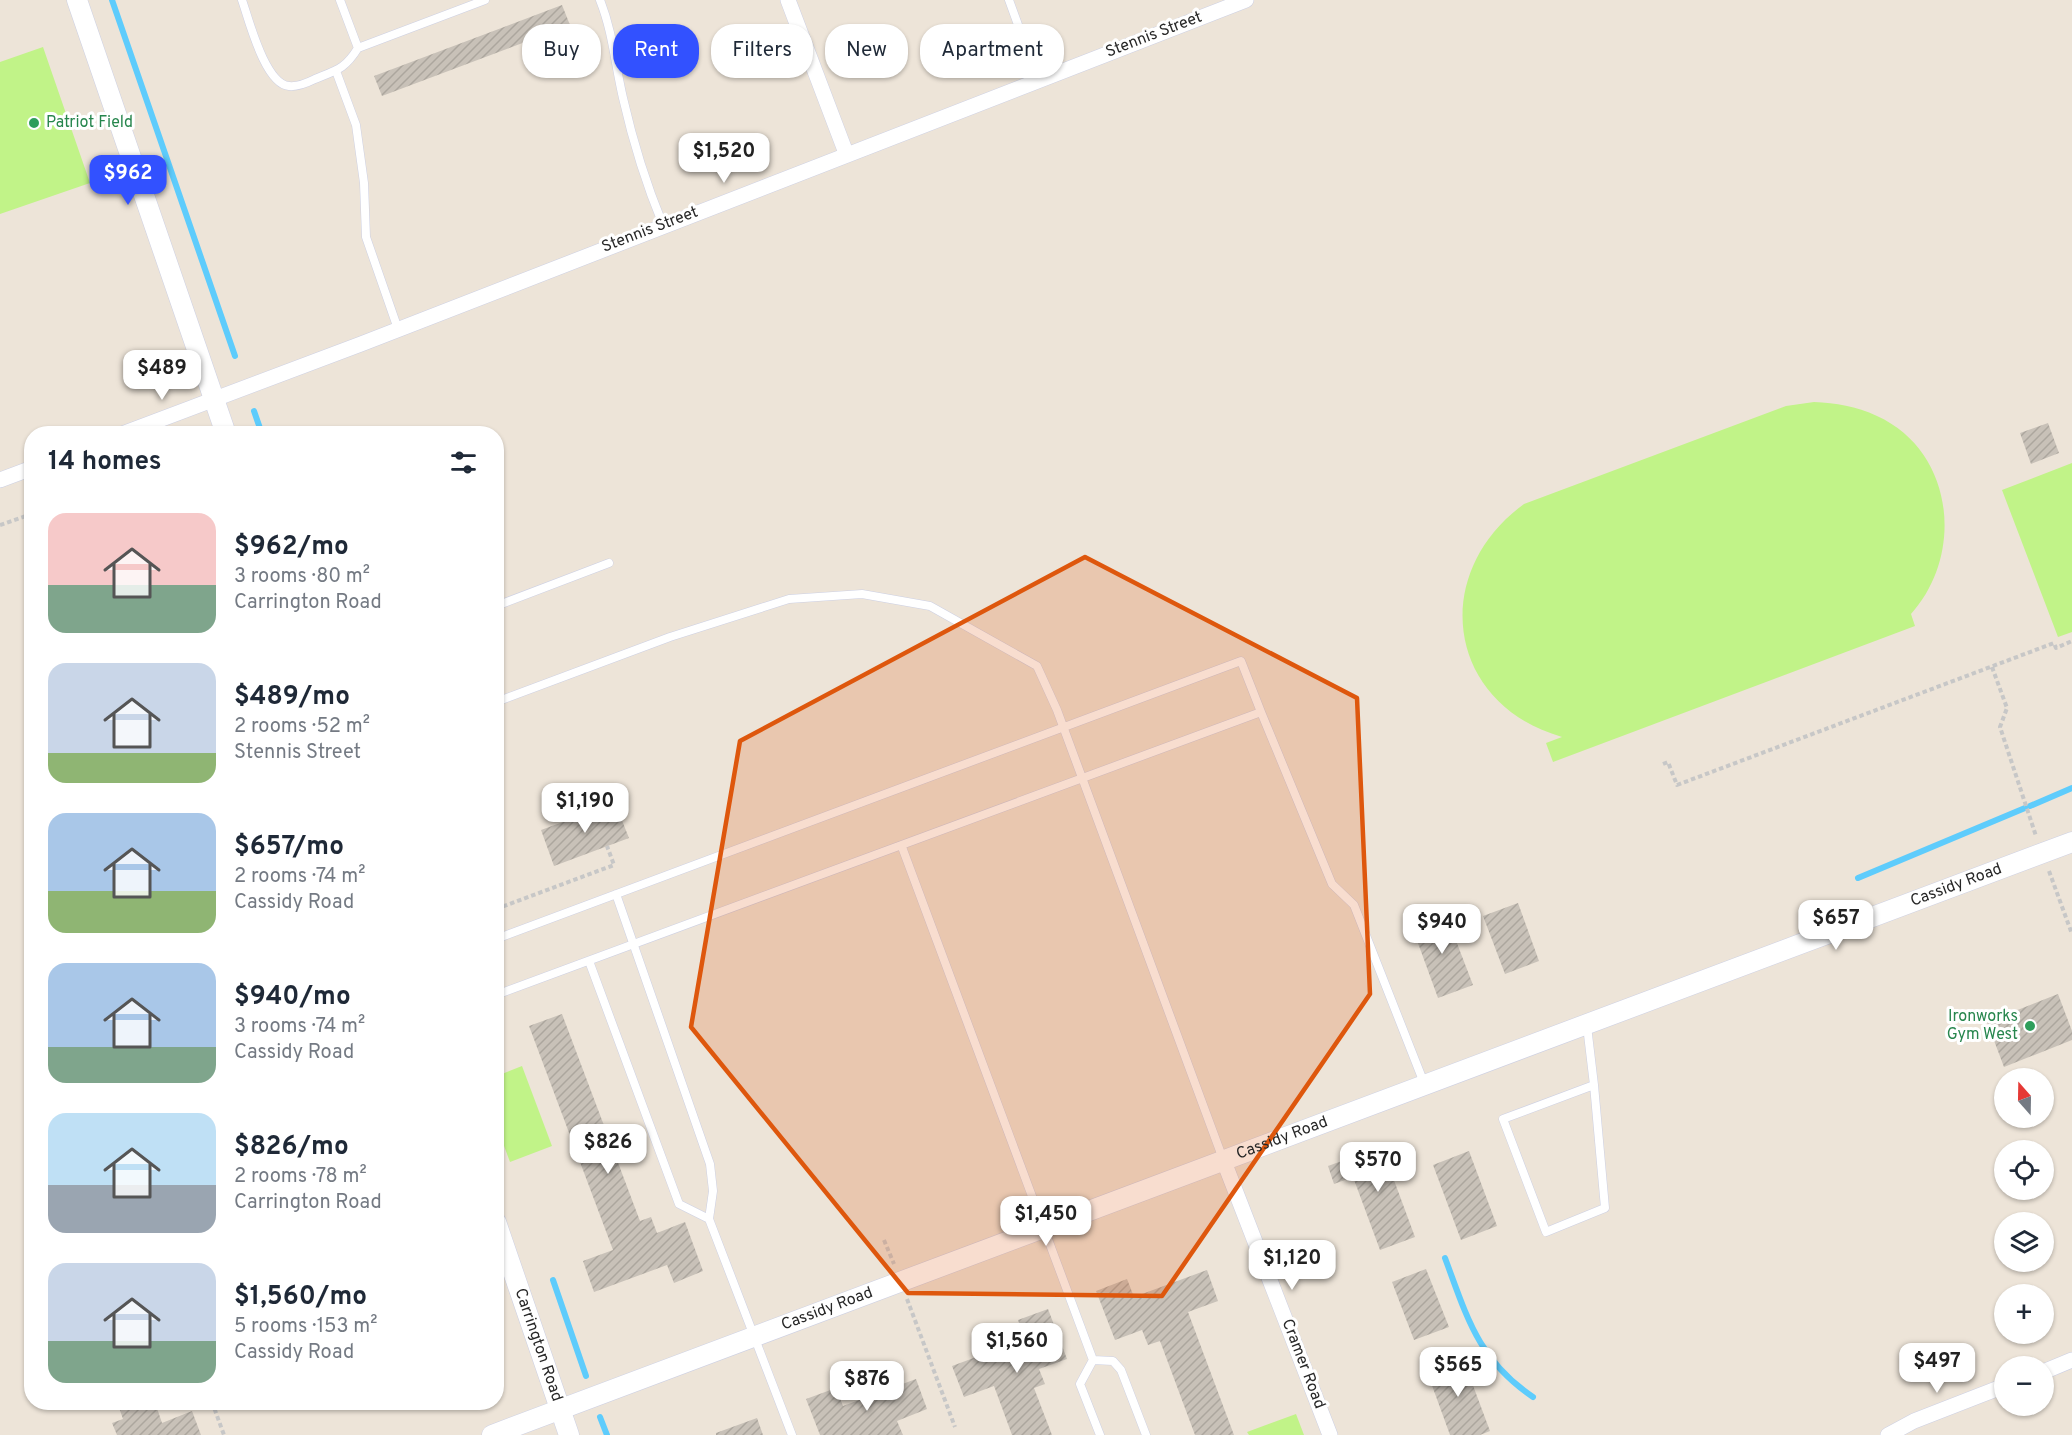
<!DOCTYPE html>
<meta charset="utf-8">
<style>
:root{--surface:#fff;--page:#f6f6f7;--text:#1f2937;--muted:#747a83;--accent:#3251ff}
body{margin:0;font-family:Overpass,sans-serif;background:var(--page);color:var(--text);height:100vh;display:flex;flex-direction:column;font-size:22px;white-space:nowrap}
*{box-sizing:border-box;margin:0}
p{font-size:20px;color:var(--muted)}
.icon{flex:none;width:33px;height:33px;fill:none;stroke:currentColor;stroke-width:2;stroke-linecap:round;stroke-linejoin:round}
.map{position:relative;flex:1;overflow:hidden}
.sheet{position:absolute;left:24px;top:426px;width:480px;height:984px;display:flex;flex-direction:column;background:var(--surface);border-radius:24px;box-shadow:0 2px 4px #0004}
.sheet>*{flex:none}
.guide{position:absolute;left:522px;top:24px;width:570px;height:54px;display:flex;gap:12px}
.needle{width:39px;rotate:340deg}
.controls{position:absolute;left:1994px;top:1068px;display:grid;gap:12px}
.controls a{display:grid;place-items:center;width:60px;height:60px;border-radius:50%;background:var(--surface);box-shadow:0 2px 4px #0004;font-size:30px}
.price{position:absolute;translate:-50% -51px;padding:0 14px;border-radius:12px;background:#fff;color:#222;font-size:20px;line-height:39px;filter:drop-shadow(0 2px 3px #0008)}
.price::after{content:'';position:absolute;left:50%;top:36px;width:18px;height:14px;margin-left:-9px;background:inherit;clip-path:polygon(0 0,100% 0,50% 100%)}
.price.current{background:var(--accent);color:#fff}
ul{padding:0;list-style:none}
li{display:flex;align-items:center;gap:18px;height:150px;padding:0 24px}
li span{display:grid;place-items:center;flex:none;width:168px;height:120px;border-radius:18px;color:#555}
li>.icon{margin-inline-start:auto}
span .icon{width:72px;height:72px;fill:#fffc;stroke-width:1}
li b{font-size:26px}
h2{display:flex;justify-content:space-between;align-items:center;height:72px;padding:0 24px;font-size:26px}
.tag{padding:0 21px;border-radius:24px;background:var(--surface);box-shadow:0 2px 4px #0004;font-size:21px;line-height:54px}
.tag.current{background:var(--accent);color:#fff}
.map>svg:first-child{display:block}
.pitch{fill:#c1f388}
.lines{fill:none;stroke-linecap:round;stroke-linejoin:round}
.stream{stroke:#5eccfc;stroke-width:6}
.building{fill:url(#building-hatch)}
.service-casing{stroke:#cdd0e3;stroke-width:9}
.minor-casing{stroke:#cdd0e3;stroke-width:16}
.tertiary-casing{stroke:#cdd0e3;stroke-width:21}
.path{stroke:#c7c7c7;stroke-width:4;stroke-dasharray:4.5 3;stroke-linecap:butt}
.service{stroke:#fff;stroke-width:8}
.minor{stroke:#fff;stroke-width:15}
.tertiary{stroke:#fff;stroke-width:20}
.marked{fill:#de570d;fill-opacity:0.2;stroke:#de570d;stroke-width:4.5;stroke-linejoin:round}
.leisure-dot{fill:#2e9e5b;stroke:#fff;stroke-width:2}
.labels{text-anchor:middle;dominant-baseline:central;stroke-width:6;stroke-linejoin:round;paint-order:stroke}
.street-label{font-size:16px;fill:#282828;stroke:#fff}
.leisure-label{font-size:16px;fill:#27864d;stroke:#fff;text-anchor:start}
</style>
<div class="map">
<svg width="2072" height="1435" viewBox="0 0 2072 1435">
<defs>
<pattern id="building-hatch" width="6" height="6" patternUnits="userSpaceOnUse" patternTransform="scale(1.5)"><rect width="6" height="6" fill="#c8c1b8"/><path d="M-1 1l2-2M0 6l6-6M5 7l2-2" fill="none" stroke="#aca69e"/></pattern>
</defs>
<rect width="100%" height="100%" fill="#ede4d8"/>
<!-- pitch -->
<path class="pitch" d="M43 47 90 183 0 214V62Z
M1814 402C1836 403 1856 406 1877 416 1954 451 1965 554 1911 614L1915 626 1553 762 1546 743 1562 737C1446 704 1429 573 1524 504L1786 406Z
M2072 463V632L2058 637 2002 490Z
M522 1066 552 1146 510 1162 497 1127V1076Z
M1296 1414 1304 1435H1249L1247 1432Z"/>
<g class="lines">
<!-- stream -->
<path class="stream" d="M112 0 235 356
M254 411 262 434
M2030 806 2072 788
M1858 878 2025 808
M1445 1258C1467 1317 1478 1360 1533 1397
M553 1280 586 1376
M600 1417 607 1435"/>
</g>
<!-- building -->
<path class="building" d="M562 5 570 25 382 96 374 76Z
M2048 423 2059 453 2031 464 2020 433Z
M615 803 629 838 554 866 541 830Z
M1518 903 1539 961 1505 974 1483 916Z
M1445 912 1473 985 1438 998 1411 924Z
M2058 994 2072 1031V1040L2004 1067 1987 1022Z
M562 1014 640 1221 651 1217 657 1233 685 1222 703 1271 674 1283 667 1265 594 1292 583 1261 613 1250 529 1026Z
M1394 1142 1401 1159 1388 1164 1415 1237 1380 1250 1353 1177 1334 1184 1328 1166Z
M1469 1151 1497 1226 1461 1240 1433 1165Z
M1426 1269 1449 1327 1414 1340 1392 1282Z
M1207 1270 1218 1301 1188 1312 1234 1435H1195L1160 1341 1148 1345 1142 1330 1115 1340 1096 1291 1127 1279 1134 1297Z
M1048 1309 1067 1359 1039 1369 1045 1384 1034 1388 1052 1435H1012L994 1386 964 1397 952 1366 1025 1339 1018 1320Z
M1462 1356 1490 1431 1480 1435H1450L1426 1369Z
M916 1379 927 1409 897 1421 903 1435H820L806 1399 836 1388 843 1406Z
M117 1402H155L162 1423 192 1411 201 1435H117L112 1423 123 1419Z
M757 1418 763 1435H716V1433Z"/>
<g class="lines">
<defs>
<path id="service" d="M242 0C249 20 265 84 289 86 298 87 307 83 315 79 337 70 345 69 358 48L485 0
M340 0 358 48
M600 0C613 33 615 64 623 98 633 142 646 184 663 225
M1009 0 1038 80
M336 71 356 125 364 183 366 237 398 329
M496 606 609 563
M496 702 670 637 789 599 862 594 930 606 1037 666 1057 710 1223 1159
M1261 712 1332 884 1354 905 1424 1083
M902 847 1093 1360
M496 939 1241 661 1261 712 496 995
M589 961 679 1204 709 1219 713 1191 710 1164 616 894
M1587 1026 1594 1085 1503 1119 1546 1232 1605 1208 1594 1085
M709 1219 792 1435
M1100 1435 1080 1384 1093 1360 1113 1361 1121 1370 1146 1435"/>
<path id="minor" d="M788 0 846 153
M122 434 361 344 1246 0
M0 480 32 468
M1223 1159 1330 1435
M2043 1372 2072 1360
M1888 1435 1914 1421 2004 1386"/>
<g id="tertiary">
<path d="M77 0 226 434"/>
<path id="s1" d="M496 1222 569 1435"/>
<path id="s2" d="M492 1435 2072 842"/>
</g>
</defs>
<!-- service casing -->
<use href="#service" class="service-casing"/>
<!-- minor casing -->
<use href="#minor" class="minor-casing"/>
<!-- tertiary casing -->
<use href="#tertiary" class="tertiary-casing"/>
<!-- path -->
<path class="path" d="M0 525 32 514
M1992 667 2007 708 2000 727 2036 836
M1663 764 1668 762 1677 785 2054 643 2056 648 2072 641
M2049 871 2072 934
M496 909 614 865 607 846
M884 1240 894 1264
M907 1299 955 1427
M212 1402 224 1435"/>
<!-- service -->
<use href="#service" class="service"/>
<!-- minor -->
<use href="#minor" class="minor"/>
<!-- tertiary -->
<use href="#tertiary" class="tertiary"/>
</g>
<!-- marked area -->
<path class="marked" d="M1085 557 1357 698 1370 994 1162 1296 908 1293 691 1027 740 741Z"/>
<!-- markers -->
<g class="leisure-dot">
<circle cx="34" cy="123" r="6"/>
<circle cx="2030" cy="1026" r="6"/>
</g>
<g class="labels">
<!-- street labels -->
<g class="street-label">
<text transform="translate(1154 35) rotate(-21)">Stennis Street</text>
<text transform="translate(650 230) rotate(-21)">Stennis Street</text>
<text stroke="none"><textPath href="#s2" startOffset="1564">Cassidy Road</textPath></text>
<text stroke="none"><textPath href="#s2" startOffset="844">Cassidy Road</textPath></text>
<text stroke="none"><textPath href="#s2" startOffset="358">Cassidy Road</textPath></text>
<text stroke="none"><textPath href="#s1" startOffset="130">Carrington Road</textPath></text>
<text transform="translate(1303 1364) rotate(69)">Cramer Road</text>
</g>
<!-- leisure labels -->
<g class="leisure-label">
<text x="46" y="123">Patriot Field</text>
<text x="2018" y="1017" text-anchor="end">Ironworks<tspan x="2018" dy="18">Gym West</tspan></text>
</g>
</g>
</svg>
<div class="controls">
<a><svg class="needle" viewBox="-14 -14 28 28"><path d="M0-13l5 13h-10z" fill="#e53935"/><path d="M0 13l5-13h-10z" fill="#747a83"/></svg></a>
<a><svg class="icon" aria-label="locate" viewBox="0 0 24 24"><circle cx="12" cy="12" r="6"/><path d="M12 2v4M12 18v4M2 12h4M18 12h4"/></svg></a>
<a><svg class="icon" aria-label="layers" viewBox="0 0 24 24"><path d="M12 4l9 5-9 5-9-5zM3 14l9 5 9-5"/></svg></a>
<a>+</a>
<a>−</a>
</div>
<b class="price" style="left:724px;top:184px">$1,520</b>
<b class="price current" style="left:128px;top:206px">$962</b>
<b class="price" style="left:162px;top:401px">$489</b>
<b class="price" style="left:585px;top:834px">$1,190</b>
<b class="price" style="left:1836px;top:951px">$657</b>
<b class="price" style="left:1442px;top:955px">$940</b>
<b class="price" style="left:608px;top:1175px">$826</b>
<b class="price" style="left:1378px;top:1193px">$570</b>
<b class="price" style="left:1046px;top:1247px">$1,450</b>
<b class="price" style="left:1292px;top:1291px">$1,120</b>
<b class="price" style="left:1017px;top:1374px">$1,560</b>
<b class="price" style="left:1937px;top:1394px">$497</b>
<b class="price" style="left:1458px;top:1398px">$565</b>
<b class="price" style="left:867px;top:1412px">$876</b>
<div class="guide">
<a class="tag">Buy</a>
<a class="tag current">Rent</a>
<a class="tag">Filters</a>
<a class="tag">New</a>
<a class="tag">Apartment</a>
</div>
<section class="sheet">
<h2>14 homes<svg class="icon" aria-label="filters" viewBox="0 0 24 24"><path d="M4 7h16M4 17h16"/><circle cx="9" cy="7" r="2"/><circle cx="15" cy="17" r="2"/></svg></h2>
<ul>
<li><span style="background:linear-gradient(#f6c9c9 60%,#7fa58c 0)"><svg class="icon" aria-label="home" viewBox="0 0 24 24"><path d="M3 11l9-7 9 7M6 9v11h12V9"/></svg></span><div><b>$962/mo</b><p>3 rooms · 80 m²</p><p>Carrington Road</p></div></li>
<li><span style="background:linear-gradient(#c9d6e8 75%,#8fb573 0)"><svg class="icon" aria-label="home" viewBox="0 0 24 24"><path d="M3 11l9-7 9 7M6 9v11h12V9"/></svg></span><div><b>$489/mo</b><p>2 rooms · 52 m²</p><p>Stennis Street</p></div></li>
<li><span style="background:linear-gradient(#a9c7e8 65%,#8fb573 0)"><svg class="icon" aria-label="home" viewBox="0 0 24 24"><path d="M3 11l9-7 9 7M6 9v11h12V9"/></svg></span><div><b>$657/mo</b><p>2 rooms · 74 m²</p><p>Cassidy Road</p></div></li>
<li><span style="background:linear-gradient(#a9c7e8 70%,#7fa58c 0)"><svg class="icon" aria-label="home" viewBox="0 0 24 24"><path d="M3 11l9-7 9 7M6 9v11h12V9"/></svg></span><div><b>$940/mo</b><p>3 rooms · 74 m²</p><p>Cassidy Road</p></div></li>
<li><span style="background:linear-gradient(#bfe0f5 60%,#9aa5b1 0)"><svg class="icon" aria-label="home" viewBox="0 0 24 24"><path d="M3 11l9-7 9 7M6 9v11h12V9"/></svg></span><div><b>$826/mo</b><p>2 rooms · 78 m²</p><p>Carrington Road</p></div></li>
<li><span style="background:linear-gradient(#c9d6e8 65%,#7fa58c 0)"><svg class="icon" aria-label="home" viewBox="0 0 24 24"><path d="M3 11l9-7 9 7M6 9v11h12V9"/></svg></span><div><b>$1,560/mo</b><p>5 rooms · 153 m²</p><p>Cassidy Road</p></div></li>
</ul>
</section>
</div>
